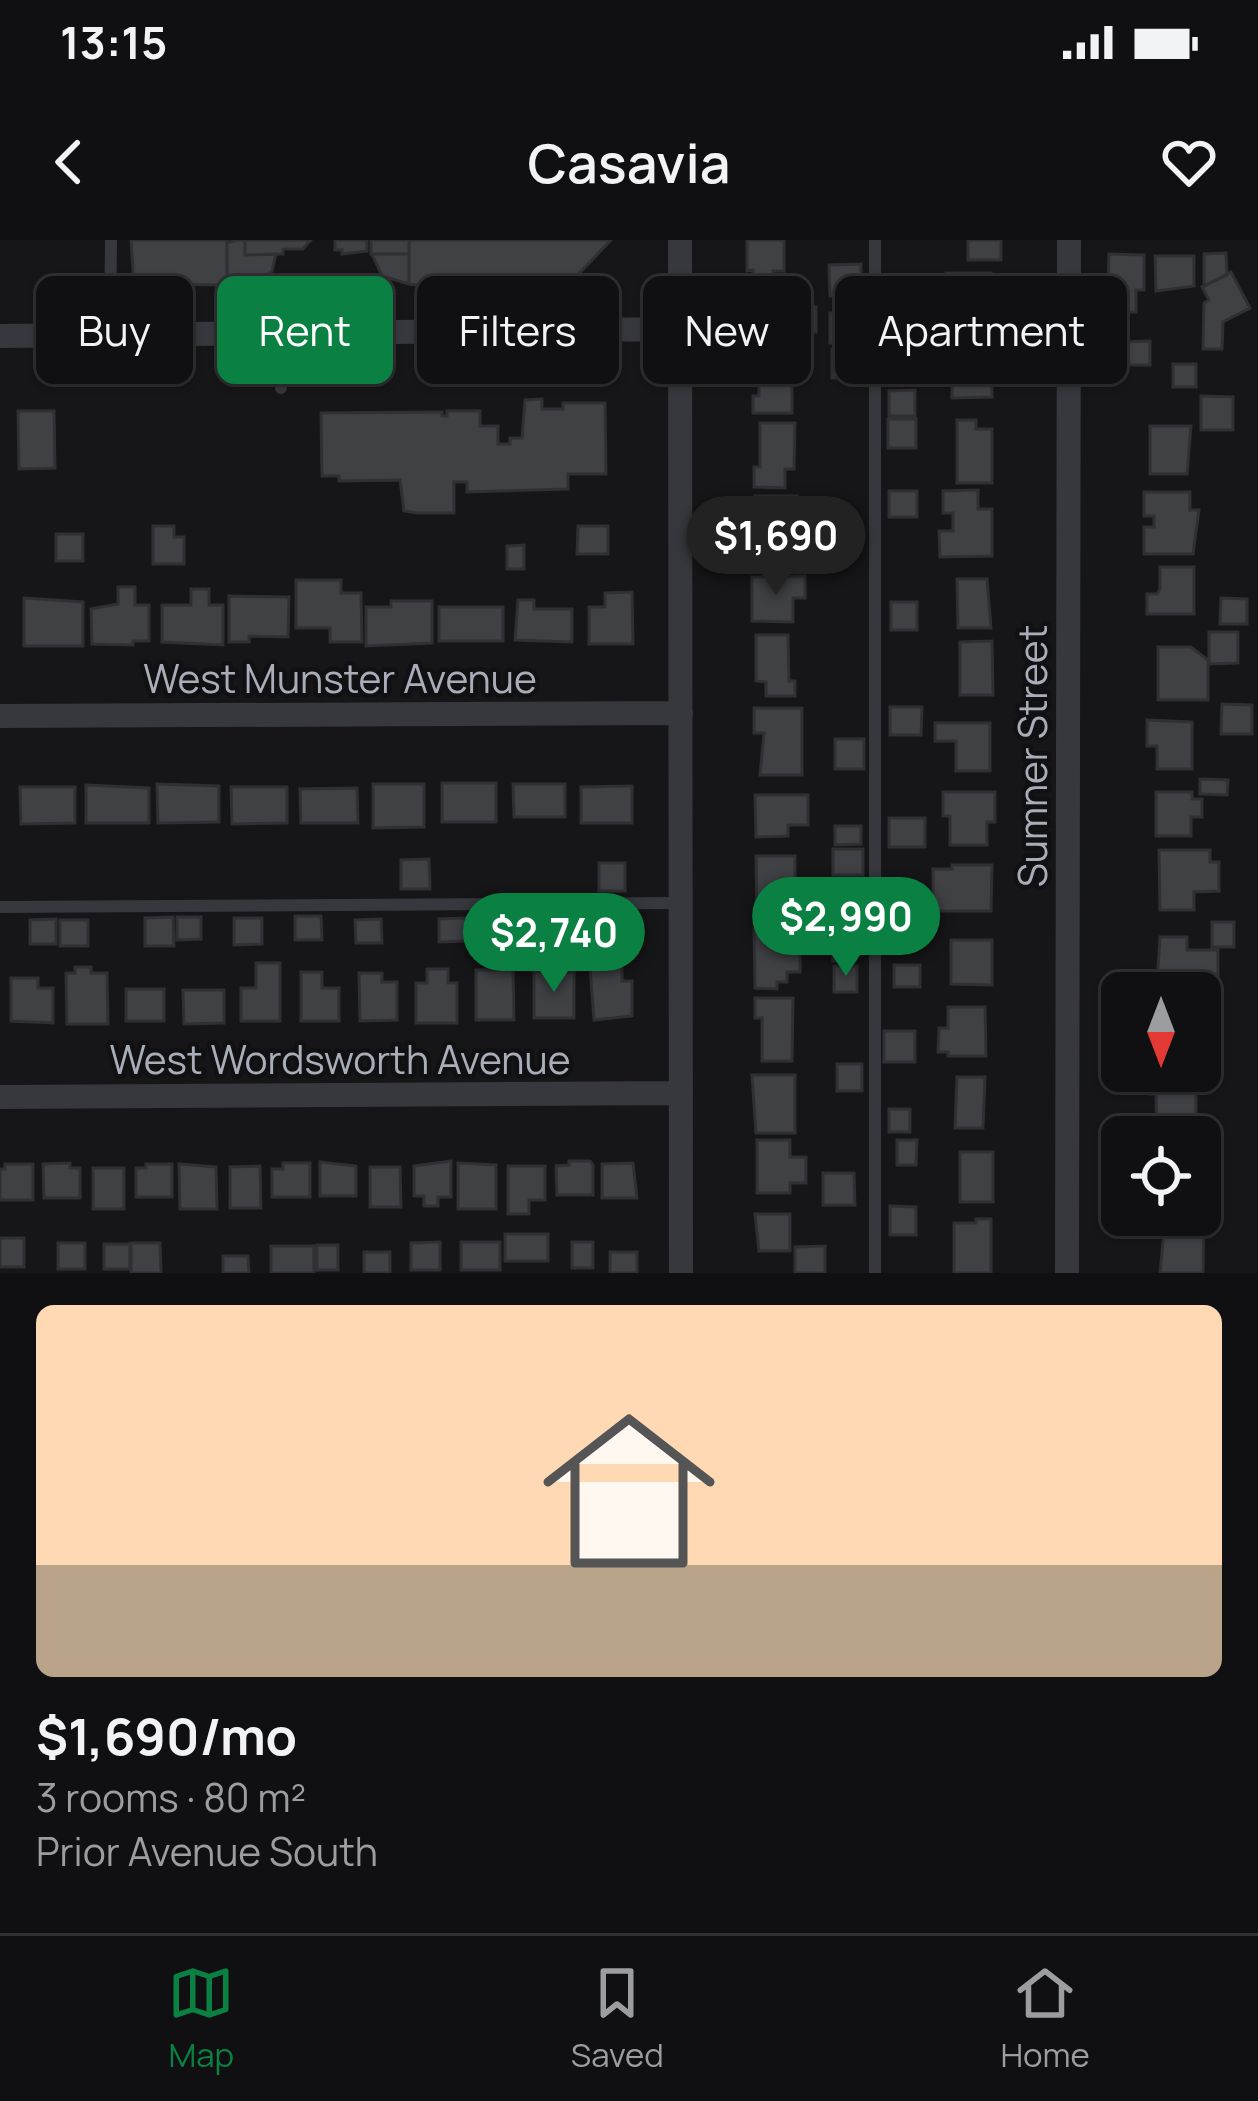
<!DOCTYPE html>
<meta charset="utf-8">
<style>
:root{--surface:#101012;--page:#19191b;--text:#f1f3f6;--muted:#9c9d9f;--line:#303032;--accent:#0b8043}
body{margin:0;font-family:Manrope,sans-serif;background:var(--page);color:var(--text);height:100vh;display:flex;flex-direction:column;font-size:45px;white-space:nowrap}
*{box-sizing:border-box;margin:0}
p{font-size:39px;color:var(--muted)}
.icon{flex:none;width:66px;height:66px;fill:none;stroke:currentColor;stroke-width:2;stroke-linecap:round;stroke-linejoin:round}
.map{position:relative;height:1033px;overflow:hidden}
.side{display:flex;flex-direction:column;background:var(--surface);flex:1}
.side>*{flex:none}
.hud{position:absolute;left:36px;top:36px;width:1188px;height:108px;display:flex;gap:24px}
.needle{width:78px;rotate:180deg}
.controls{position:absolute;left:1101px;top:732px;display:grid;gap:24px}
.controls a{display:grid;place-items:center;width:120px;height:120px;border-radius:18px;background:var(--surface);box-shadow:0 3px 9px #0004,0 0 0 3px var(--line);font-size:60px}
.price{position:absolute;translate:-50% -102px;padding:0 27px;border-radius:42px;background:var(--accent);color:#fff;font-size:39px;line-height:78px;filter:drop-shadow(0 3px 6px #0008)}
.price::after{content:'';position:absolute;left:50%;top:72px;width:36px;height:27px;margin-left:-18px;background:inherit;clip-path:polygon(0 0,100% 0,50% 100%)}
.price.selected{background:#222;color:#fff}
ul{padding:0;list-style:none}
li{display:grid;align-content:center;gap:24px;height:636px;padding:0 36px}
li+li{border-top:3px solid var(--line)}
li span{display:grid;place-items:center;height:372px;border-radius:18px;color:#555}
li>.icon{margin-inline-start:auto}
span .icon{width:216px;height:216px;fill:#fffc;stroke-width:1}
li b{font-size:51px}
.pill{padding:0 42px;border-radius:18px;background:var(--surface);box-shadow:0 3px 9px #0004,0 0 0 3px var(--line);font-size:42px;line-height:108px}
.pill.selected{background:var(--accent);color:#fff}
.status{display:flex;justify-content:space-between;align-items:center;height:84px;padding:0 60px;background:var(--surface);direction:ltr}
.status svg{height:33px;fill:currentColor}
header{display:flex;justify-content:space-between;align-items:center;height:156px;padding:0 36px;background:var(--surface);font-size:54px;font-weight:600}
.tab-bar{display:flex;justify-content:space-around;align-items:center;height:168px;border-top:3px solid var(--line);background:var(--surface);font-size:33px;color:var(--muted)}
.tab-bar a{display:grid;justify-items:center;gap:6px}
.tab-bar .selected{color:var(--accent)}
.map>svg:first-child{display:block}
.building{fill:#404145;stroke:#303034;stroke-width:3}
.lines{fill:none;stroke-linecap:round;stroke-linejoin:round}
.lane{stroke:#37383d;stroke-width:12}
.street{stroke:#37383d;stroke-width:24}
.labels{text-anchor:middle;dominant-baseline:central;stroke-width:9;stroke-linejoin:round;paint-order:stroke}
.street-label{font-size:39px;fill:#a8adb8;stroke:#111113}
</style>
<div class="status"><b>13:15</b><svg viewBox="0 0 49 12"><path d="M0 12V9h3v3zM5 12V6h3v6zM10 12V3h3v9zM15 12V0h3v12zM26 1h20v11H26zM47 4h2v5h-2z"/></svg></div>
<header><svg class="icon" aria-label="back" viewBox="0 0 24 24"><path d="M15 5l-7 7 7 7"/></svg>Casavia<svg class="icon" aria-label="heart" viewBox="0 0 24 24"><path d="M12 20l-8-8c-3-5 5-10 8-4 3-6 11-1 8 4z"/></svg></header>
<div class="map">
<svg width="1258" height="1033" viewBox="0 0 1258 1033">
<rect width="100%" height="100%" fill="#161618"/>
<!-- building -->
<path class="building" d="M131 0H227V45L134 44Z
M236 0H245V15L276 14 272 31 264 38 254 44 227 45V3Z
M245 0H311L303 9H283V14L245 15Z
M335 0H367V11L342 14V10H335Z
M371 0H409V14H371Z
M409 0H611L572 41 524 43V47L502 48 501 42 487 43V47L439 44V48L409 44Z
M747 0H784V31H773V37L784 36V57H753V30L747 31Z
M968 0H1001V20H968Z
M1226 13 1227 35 1204 46V14Z
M372 14H409V44L382 36Z
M1109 14 1144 15V50H1136V72H1107Z
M1155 16H1194V46L1156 51Z
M861 24V56H830L829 25Z
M1231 32 1250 68 1223 82 1222 109H1203L1204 63 1209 60 1202 47Z
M946 33H991V64H986V80H977V97L947 96Z
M750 63H800V67H816V92H801V96H750Z
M888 63H921V96H888Z
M830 73 860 74V104L830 103Z
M1150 101V125H1123V102Z
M748 107 792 110V173H753V156H759V135H748Z
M832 109H863V138H832Z
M977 109H991L992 157 952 158V143H939V121L953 120V113L976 112Z
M1173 124H1196V147H1173Z
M915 150V176H889V151Z
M1201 156 1233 157V190H1201Z
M542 159V169H563V163H605L606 234H568V249L467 252V242H454V273H417L404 271 400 240 339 241V236H322L321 173 442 172V176H447V171H480V186H498V204H510V198H522L525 160Z
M18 171H54L55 228 19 229Z
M888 179H916V208H888Z
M957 180H976V189H992V243H957Z
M760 183H795L794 229H785V248L754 247V227H760Z
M1150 186H1191L1187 234H1150Z
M978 250V269H992V316L940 317 939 291H953V273H943V251Z
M889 251H917V277H889Z
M1144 252H1190V270H1199L1193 314H1144V287H1154V276H1144Z
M755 256H797V298H791V315H755Z
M153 286H174V297H184V324H153Z
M578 286H608V314H577Z
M56 294H83V321H56Z
M524 305V329H507V306Z
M1160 327H1194V374H1147V354H1157L1160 349Z
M805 336V358H793V382L752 381V337Z
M957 339H987L991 388H958Z
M296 340H341V353H361L362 402H330V388H296Z
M118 347H135V365H149V401H133V405L92 404 91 369 118 364Z
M191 349H209V365H223V405L162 402V365H191Z
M632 352 633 404H589V367H605V353Z
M229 356 289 357 288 397 249 396V402H229Z
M24 358 83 362V406H24Z
M1221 358 1247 359V384H1220Z
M518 360H534V369H572V402L515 400Z
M391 361H432V403L366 406V367H391Z
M891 362H917V390H891Z
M439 367H503V401H439Z
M1209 392H1238V423L1209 424Z
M756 395H788L789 441H795V456H766V442L756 441Z
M992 401 993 455H960V402Z
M1158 407H1191L1208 420V460H1158Z
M1222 464 1252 465V494H1221Z
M890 467H922L921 495H890Z
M754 468H802V535H760L764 493H754Z
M1147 480 1192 482V529H1157V506H1147Z
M935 483H990V531H956V501H935Z
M835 499H864V529H835Z
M1200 539 1228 540 1227 555 1200 554Z
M442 543H496V582H442Z
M157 544 219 546V582L158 583Z
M373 544H424V587L373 588Z
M513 544H565V577H514Z
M86 545 149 548V583H86Z
M632 546V583H581V547Z
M20 547H75V583L21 584Z
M231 547H287V583L232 584Z
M357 548 358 583H301L300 549Z
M943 552H995V582H987V605H950V576H943Z
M1156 552H1192V559H1202V577H1191V596H1156Z
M755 555H808V585H788V596L756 597Z
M889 578H925V607H889Z
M835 586H861V604L835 605Z
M833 609H863V635H833Z
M1159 610H1210V622H1219V651L1194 652V670H1160Z
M756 616H795V676H757Z
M429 619 430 649H401V620Z
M599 623H625V651H599Z
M952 625H992L991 671H933V629H952Z
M891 646H912V671H891Z
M295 676H321L322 700H295Z
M635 676V702H610V677Z
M173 677 174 706H145V678Z
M177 677H201V699L177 700Z
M497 677H523V706H497Z
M529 677H555V704H529Z
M234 678H262V704L234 705Z
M466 678V701L439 702V679Z
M56 679V704H30V680Z
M381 679 382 703H356L355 680Z
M60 680H88V706H60Z
M1212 682H1234V707H1212Z
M833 686H856V720L833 721Z
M754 689H800V732H787V742H777V749L755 748Z
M1160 697H1187V710H1218V740L1157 744Z
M951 700H992V745L951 744Z
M256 723H280V781H241V748H256Z
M894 725H920V747H894Z
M834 726H857V752H834Z
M75 727H91V733H107L108 784H67L66 733H75Z
M590 727H622V741H632V776L594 780Z
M427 729H448V743H457V783H416V743H427Z
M476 730H513L514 780H476Z
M301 732H322V748H339V781H301Z
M534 732H574V778H534Z
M359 733H382V742H397V780L360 781Z
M11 738H38V748H53V783L11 781Z
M126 749H164V781H126Z
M183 750H224V783L184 784Z
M755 758H793L792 821H762V778H755Z
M948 767H985L986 816H948V812H938L939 788H948Z
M884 791H915V822H884Z
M837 824H862V851H837Z
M1149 831H1196V892H1157L1156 854H1149Z
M752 835H795V893H756Z
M957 837H985L983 888H955Z
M889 869H910V892H889Z
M757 900H790V917H806V943H790V953H757Z
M897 900H917L916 925H897Z
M960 912H993V962H960Z
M451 921V957H438V966H424V956H414V926Z
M569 921H590L593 925V955H557L556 926 569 925Z
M320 922 356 926V956H320Z
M70 923V928H80V958H44L43 924Z
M283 923H310V957H272V929H283Z
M458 923 496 925V969H458Z
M633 923 637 958H602V924Z
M5 924H33V960H0V929H5Z
M146 924H172V957H136V928H146Z
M179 924 216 927 217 969H180Z
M260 926 261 968H230V927Z
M508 926H545V960H529V974H508Z
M370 927H400L401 967H370Z
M93 928H124V969H93Z
M823 933H854L855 965H823Z
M890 966 916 967V995H890Z
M1200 967H1204L1203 1033H1160L1164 991H1153V975H1200Z
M755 974H790V1011H759Z
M976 979H991V1033H954V983H976Z
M505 994H548V1021H505Z
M0 998H24V1027H0Z
M440 1002V1030H411V1003Z
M461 1002H500V1030H461Z
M572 1002H593V1028H572Z
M58 1003H85V1029H58Z
M131 1003H160L161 1033H131Z
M104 1004H130V1029H104Z
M317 1005H338V1030H317Z
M271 1006H314V1033H271Z
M825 1006V1033H795V1007Z
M364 1012H390V1033H364Z
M610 1012H637V1033H610Z
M223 1016H248L249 1033H223Z"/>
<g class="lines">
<!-- lane -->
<path class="lane" d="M875 0V1033
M110 94 111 0
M281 148 282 93
M0 667 680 663"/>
<!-- street -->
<path class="street" d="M680 0 681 1033
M0 96 679 89
M0 476 681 473
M0 857 681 853
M1067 1033 1069 0"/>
</g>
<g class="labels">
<!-- street labels -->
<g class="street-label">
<text x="340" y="438">West Munster Avenue</text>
<text transform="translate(1032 516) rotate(-90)">Sumner Street</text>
<text x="340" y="819">West Wordsworth Avenue</text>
</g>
</g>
</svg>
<div class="controls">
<a><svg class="needle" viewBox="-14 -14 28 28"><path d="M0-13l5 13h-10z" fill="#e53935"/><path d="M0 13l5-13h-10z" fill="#9c9d9f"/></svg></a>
<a><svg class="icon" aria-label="locate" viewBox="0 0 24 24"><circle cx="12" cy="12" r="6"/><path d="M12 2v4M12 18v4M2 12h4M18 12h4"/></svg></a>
</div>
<b class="price selected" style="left:776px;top:358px">$1,690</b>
<b class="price" style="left:846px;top:739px">$2,990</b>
<b class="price" style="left:554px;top:755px">$2,740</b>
<div class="hud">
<a class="pill">Buy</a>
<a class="pill selected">Rent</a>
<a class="pill">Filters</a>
<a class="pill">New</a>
<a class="pill">Apartment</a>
</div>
</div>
<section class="side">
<ul>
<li><span style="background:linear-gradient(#ffd9b3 70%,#b9a48a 0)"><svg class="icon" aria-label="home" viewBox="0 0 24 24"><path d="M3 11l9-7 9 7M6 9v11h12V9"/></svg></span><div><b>$1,690/mo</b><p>3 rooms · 80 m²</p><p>Prior Avenue South</p></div></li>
</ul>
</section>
<nav class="tab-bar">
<a class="selected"><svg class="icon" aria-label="map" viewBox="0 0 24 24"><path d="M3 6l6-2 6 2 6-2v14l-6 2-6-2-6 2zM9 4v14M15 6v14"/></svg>Map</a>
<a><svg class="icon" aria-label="saved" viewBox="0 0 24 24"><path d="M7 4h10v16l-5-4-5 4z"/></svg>Saved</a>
<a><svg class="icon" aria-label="home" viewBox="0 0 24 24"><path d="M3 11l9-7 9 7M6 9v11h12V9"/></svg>Home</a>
</nav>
